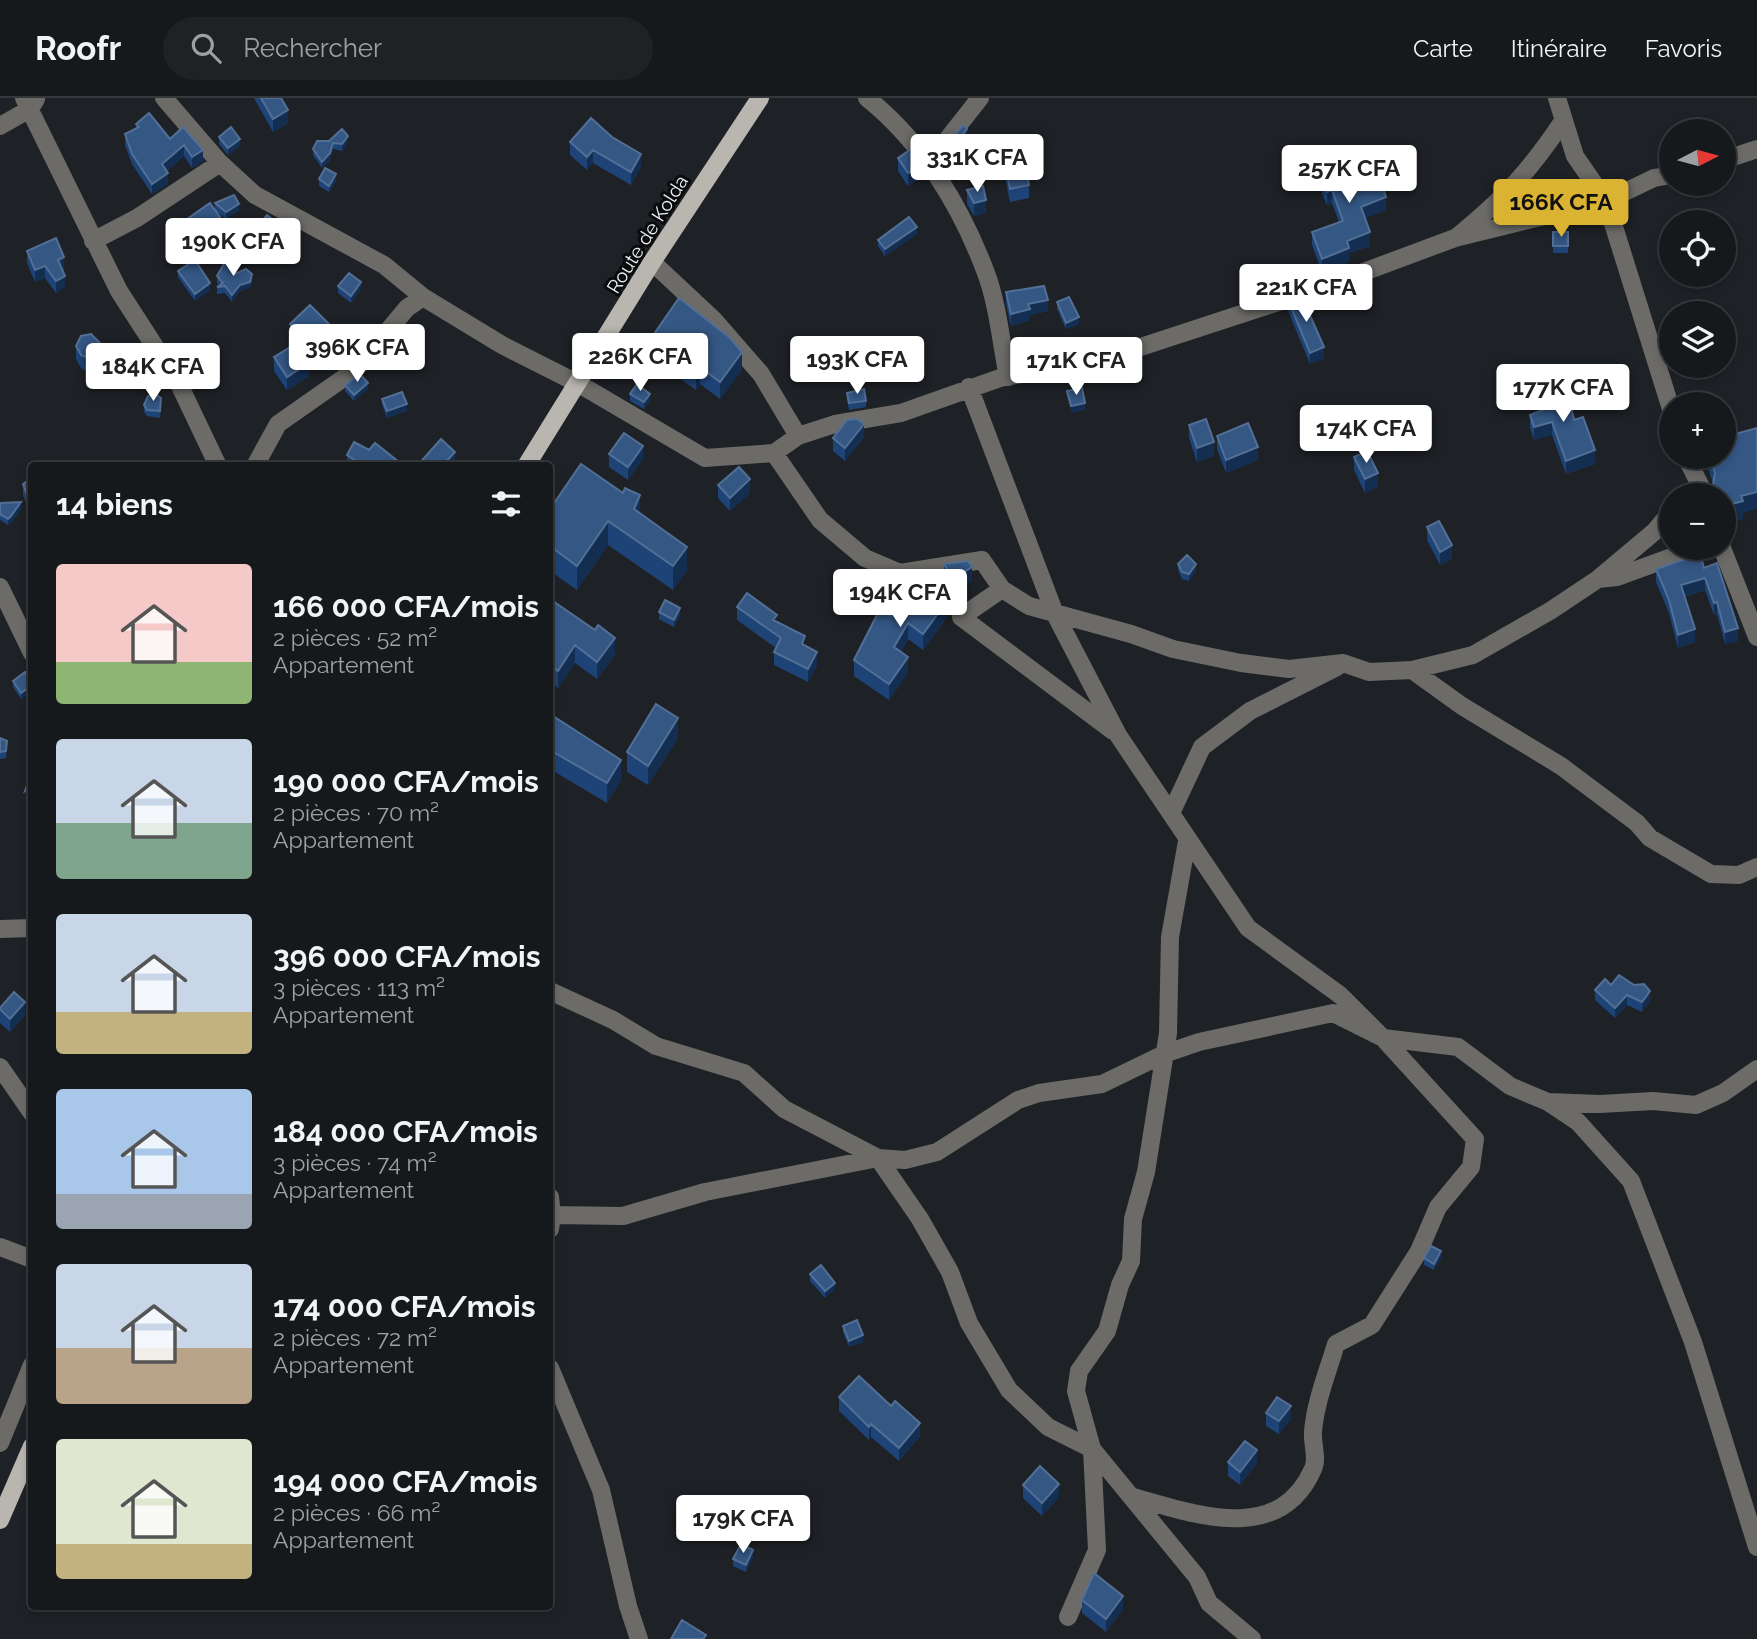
<!DOCTYPE html>
<html lang="fr">
<meta charset="utf-8">
<style>
:root{--surface:#16191c;--page:#1f2225;--text:#f1f3f6;--muted:#9ea0a3;--line:#35383b;--accent:#dab333}
body{margin:0;font-family:Raleway,sans-serif;background:var(--page);color:var(--text);height:100vh;display:flex;flex-direction:column;font-size:26px;white-space:nowrap}
*{box-sizing:border-box;margin:0}
p{font-size:23px;color:var(--muted)}
.icon{flex:none;width:38px;height:38px;fill:none;stroke:currentColor;stroke-width:2;stroke-linecap:round;stroke-linejoin:round}
.map{position:relative;flex:1;overflow:hidden}
.drawer{position:absolute;left:28px;top:364px;width:525px;height:1148px;display:flex;flex-direction:column;background:var(--surface);border-radius:7px;box-shadow:0 4px 10px #0003,0 0 0 2px var(--line)}
.drawer>*{flex:none}
.needle{width:46px;rotate:84deg}
.fabs{position:absolute;left:1659px;top:21px;display:grid;gap:14px}
.fabs a{display:grid;place-items:center;width:77px;height:77px;border-radius:50%;background:var(--surface);box-shadow:0 4px 10px #0003,0 0 0 2px var(--line);font-size:35px}
.price{position:absolute;translate:-50% -60px;padding:0 16px;border-radius:7px;background:#fff;color:#222;font-size:23px;line-height:46px;filter:drop-shadow(0 2px 4px #0008)}
.price::after{content:'';position:absolute;left:50%;top:42px;width:21px;height:16px;margin-left:-10px;background:inherit;clip-path:polygon(0 0,100% 0,50% 100%)}
.price.on{background:var(--accent);color:#111}
ul{padding:0;list-style:none}
li{display:flex;align-items:center;gap:21px;height:175px;padding:0 28px}
li span{display:grid;place-items:center;flex:none;width:196px;height:140px;border-radius:7px;color:#555}
li>.icon{margin-inline-start:auto}
span .icon{width:84px;height:84px;fill:#fffc;stroke-width:1}
li b{font-size:30px}
h2{display:flex;justify-content:space-between;align-items:center;height:84px;padding:0 28px;font-size:30px}
header{display:flex;align-items:center;gap:42px;box-sizing:border-box;height:98px;padding:0 35px;background:var(--surface);border-bottom:2px solid var(--line)}
header strong{font-size:33px}
nav{display:flex;gap:38px;margin-inline-start:auto;font-size:24px}
.search{width:490px;height:63px;background:var(--page);display:flex;align-items:center;gap:18px;box-sizing:border-box;padding:0 24px;border-radius:38px;color:var(--muted);font-size:26px}
.map>svg:first-child{display:block}
.lines{fill:none;stroke-linecap:round;stroke-linejoin:round}
.street{stroke:#6c6b68;stroke-width:18}
.primary{stroke:#b9b6b0;stroke-width:18}
.wall{fill:#1e4477}
.shaded-wall{fill:#142e51}
.building{fill:#345784;stroke:#526f96;stroke-width:2}
.labels{text-anchor:middle;dominant-baseline:central;stroke-width:6;stroke-linejoin:round;paint-order:stroke}
.street-label{font-size:19px;fill:#eff2f5;stroke:#090b0d}
</style>
<header>
<strong>Roofr</strong>
<div class="search"><svg class="icon" aria-label="search" viewBox="0 0 24 24"><circle cx="10" cy="10" r="6"/><path d="M15 15l6 6"/></svg>Rechercher</div>
<nav><a>Carte</a><a>Itinéraire</a><a>Favoris</a></nav>
</header>
<div class="map">
<svg width="1757" height="1541" viewBox="0 0 1757 1541">
<rect width="100%" height="100%" fill="#1e2126"/>
<g class="lines">
<!-- street -->
<path class="street" d="M24 0 119 193 179 286 218 368
M164 0 220 65 255 97 384 167 423 199 502 247 579 286 705 360 774 355 798 338 835 326 901 315 1000 280 1107 260 1318 191 1455 140 1606 103 1654 80 1671 77
M867 0C922 44 961 108 986 175 998 207 1001 245 1008 279
M1557 0 1575 58 1606 103 1671 311
M0 28 30 11 36 1
M1724 62 1757 51
M928 66 980 0
M1458 138C1505 99 1529 74 1563 23
M93 143 137 120 220 65
M652 164 713 221 761 276 798 338
M969 289 1055 516 1118 637 1248 830 1340 897 1383 940 1458 949 1510 988 1548 1004 1600 1006 1653 1003 1696 1007 1723 995 1757 971
M774 355 820 422 865 460 900 475 982 462 1002 491 961 519 1113 633
M1686 359 1705 397
M255 368 278 326 355 272 407 210 423 199
M1722 450 1757 539
M1598 481 1617 479 1680 456 1716 450
M0 489 32 555
M1002 491 1029 508 1131 536 1173 551 1241 565 1289 571 1343 565 1369 574 1412 572 1473 557 1550 513 1598 481 1654 434 1671 414
M1412 572 1462 608 1561 668 1637 725 1650 740 1711 776 1739 777 1757 769
M1172 713 1202 649 1250 613 1337 569
M0 831 32 830
M550 893 613 922 656 948 744 975 784 1011 878 1060 920 1121 950 1174 969 1225 1009 1292 1048 1329 1092 1351 1197 1479 1209 1505 1252 1541
M0 969 32 1015
M1548 1004 1578 1024 1631 1083 1693 1244 1757 1449
M550 1099 552 1117 550 1131
M552 1117 623 1118 705 1094 878 1060 905 1062 937 1054 1018 1002 1039 995 1102 986 1164 956 1199 944 1333 915 1383 940 1475 1041 1471 1069 1438 1109 1419 1153 1372 1227 1336 1246C1328 1273 1315 1305 1313 1334 1312 1345 1318 1361 1313 1371 1279 1448 1194 1416 1133 1399
M0 1149 32 1161
M550 1270 601 1392 628 1508 639 1541
M0 1345 32 1267
M1068 1519 1097 1452 1092 1351 1076 1293 1079 1273 1107 1233 1120 1187 1131 1163 1133 1121 1146 1074 1168 935 1170 839 1187 743"/>
<!-- primary -->
<path class="primary" d="M526 368 652 164 760 0
M0 1422 32 1348"/>
</g>
<!-- wall -->
<path class="wall" d="M254 0H281L288 25 273 34Z
M136 26 170 41 183 29 203 63 192 70 184 58 167 73 168 86 152 96 132 66 125 47V36L136 31Z
M219 39 240 48 228 57 219 46Z
M317 43 348 45 342 53 333 51 330 62 322 70 313 57V51Z
M570 44 641 69 631 87 593 65 587 72 570 57Z
M967 45 949 66 945 63V50Z
M1003 57 1029 87V100L1010 104 1003 70Z
M898 60 923 78 908 88 898 73Z
M1321 79 1386 112 1365 120 1370 148 1349 155V164L1322 174 1312 147V134L1339 124 1332 105 1327 107 1321 93Z
M319 81 336 83 329 94 319 88Z
M967 92 986 115 974 118 967 106Z
M215 105 239 112 226 121 216 113 220 132 193 150 183 137V124L215 111Z
M261 124 276 130 268 138 261 131Z
M1553 134H1568V155H1553Z
M917 136 885 158 878 148V142Z
M27 153 64 171H63L65 189 56 195 45 180 35 184 27 165Z
M178 173 210 192 195 203 178 179Z
M235 176 252 182 250 190 240 193 232 204 225 195 217 196V189L219 187 217 185V178Z
M338 188 361 191 351 205 338 195Z
M1006 194 1048 213 1030 217V222L1011 228 1006 206Z
M1288 202 1324 260 1310 266 1288 213Z
M1057 204 1079 226 1066 231 1057 211Z
M290 226 330 240 310 260 298 248 309 278 287 292 274 273V259L296 245 290 239Z
M654 236 742 272 720 301 700 286 696 292 675 277V270L654 254Z
M76 248 103 261 96 270 86 273 81 270 76 261Z
M345 287 368 291 354 303 345 293Z
M1537 292 1560 307 1574 322 1595 366 1566 376 1552 337 1534 342 1530 330V317L1539 314 1537 305Z
M847 295 866 303V309L849 312 847 302Z
M630 296 650 302 644 311 630 303Z
M382 301 407 313 387 320 382 307Z
M144 307H161L160 320 147 318 144 314Z
M1189 327 1214 358 1197 364 1189 340Z
M1217 338 1258 362 1226 375 1217 351Z
M864 339 845 363 833 353V340Z
M369 352 404 368H347V357Z
M609 356 643 361 628 382 609 369Z
M1354 359 1378 388 1365 395 1354 372Z
M1705 359H1724L1743 415V421L1724 397H1713V385L1705 362Z
M32 369V421L23 397V386L28 382V375Z
M718 387 750 395 730 413 718 400Z
M0 405 21 411 11 425 8 427 0 422Z
M550 411 640 416 687 473 673 492 608 447 577 492 550 473Z
M1427 429 1452 461 1440 467 1427 442Z
M944 466 972 483 953 494 944 479Z
M1178 466 1196 473 1189 483 1182 481 1178 472Z
M1704 470 1738 543 1725 546 1717 516 1714 517 1705 492 1684 499 1695 544 1678 550 1669 515 1656 484V471Z
M550 501 615 557 597 581 575 565 558 590 550 584Z
M737 509 777 524 805 548 817 567 808 584 774 567V554L776 550 737 522Z
M659 514 680 517 674 529 659 521Z
M950 515 923 552 908 541 901 554 908 575 889 602 854 578V562L891 518Z
M32 582V594L21 601 13 589V583Z
M550 616 621 682 607 705 550 671Z
M0 640 7 649 6 660 0 661Z
M678 640 648 687 627 674V654Z
M1611 887 1650 903 1642 914 1627 907 1615 920 1595 902V892Z
M0 910 25 917 10 934 0 925Z
M1424 1160H1441L1434 1172 1424 1167Z
M810 1176 835 1191 825 1200 810 1183Z
M843 1228 863 1244 849 1249 843 1234Z
M839 1299 920 1338 899 1363 871 1339 869 1342 839 1313Z
M1266 1315 1291 1321 1279 1336 1266 1328Z
M1228 1364 1257 1365 1240 1387 1228 1378Z
M1023 1387 1059 1399 1042 1418 1023 1400Z
M753 1459 746 1474 733 1468V1461Z
M1082 1502 1123 1511 1106 1534 1082 1515Z"/>
<!-- shaded-wall -->
<path class="shaded-wall" d="M288 12V25L273 34V21Z
M967 31V45L949 66V53Z
M348 38V45L342 53V46Z
M240 41V48L228 57V50Z
M333 45V51L330 62 322 70V64Z
M184 47V58L162 77V66Z
M203 52V63L192 70V59Z
M593 52V65L587 72V59Z
M641 56V69L631 87V74Z
M923 65V78L908 88V75Z
M168 75V86L152 96V86Z
M336 76V83L329 94V88Z
M1332 92V105L1327 107V94Z
M1386 99V112L1361 122V109Z
M986 102V115L974 118V105Z
M239 106V112L226 121V114Z
M220 119V132L193 150V137Z
M276 124V130L268 138V131Z
M917 129V136L885 158V151Z
M1370 134V148L1349 155V164L1322 174V161L1347 143Z
M64 159V171L58 173V162Z
M45 168V180L35 184V172Z
M252 176 250 190 240 193 232 204V197L240 187Z
M65 178V189L56 195V183Z
M361 184V191L351 205V198Z
M210 185V192L195 203V196Z
M1048 202V213L1030 217V222L1011 228V216L1028 206Z
M1079 219V226L1066 231V225Z
M330 227V240L310 260V247Z
M103 248V261L96 270 86 273V259Z
M1324 249V260L1310 266V255Z
M742 254V272L720 301V284Z
M309 265V278L287 292V279Z
M700 269V286L696 292V275Z
M368 285V291L354 303V297Z
M650 296V302L644 311V304Z
M1085 305V312L1071 315V308Z
M407 306V313L387 320V313Z
M1552 324V337L1534 342V329Z
M864 326V339L845 363V350Z
M1214 344V358L1197 364V350Z
M643 348V361L628 382V369Z
M1258 349V362L1226 375V362Z
M1595 352V366L1566 376V363Z
M455 354V366L454 368H442Z
M1378 375V388L1365 395V381Z
M750 381V395L730 413V400Z
M1757 394V411L1743 415V421L1724 426V408L1741 398Z
M640 397V421L634 411Z
M21 404V411L11 425 8 427V421Z
M608 423V447L577 492V468Z
M1452 447V461L1440 467V454Z
M687 449V473L673 492V468Z
M1196 466V473L1189 483V476Z
M972 469V483L953 494V481Z
M1705 480V492L1681 500V487Z
M950 499V515L923 552V536Z
M1717 504V516L1714 517V505Z
M680 510V517L674 529V522Z
M908 525V541L894 565V549Z
M1738 530V543L1725 546V534Z
M1695 531V544L1678 550V537Z
M615 540V557L597 581V564Z
M575 547V565L558 590V573Z
M817 554V567L808 584V571Z
M908 559V575L889 602V586Z
M32 587V594L21 601V595Z
M678 620V640L648 687V668Z
M621 662V682L607 705V685Z
M32 688V696L25 702V693Z
M1650 893V903L1642 914V904Z
M1627 897V907L1615 920V910Z
M25 904V917L10 934V921Z
M1441 1153V1160L1434 1172V1166Z
M835 1185V1191L825 1200V1193Z
M863 1237V1244L849 1249V1243Z
M1291 1308V1321L1279 1336V1323Z
M920 1325V1338L899 1363V1350Z
M871 1326V1339L869 1342V1329Z
M1257 1352V1365L1240 1387V1374Z
M1059 1386V1399L1042 1418V1405Z
M753 1452V1459L746 1474V1467Z
M1123 1498V1511L1106 1534V1521Z"/>
<!-- building -->
<path class="building" d="M261 0H281L288 12 273 21Z
M149 15 170 41 183 29 203 52 192 59 184 47 162 66 168 75 152 86 132 56 125 36 139 29 136 26Z
M591 20 612 39 641 56 631 74 593 52 587 59 570 44Z
M963 27 967 31 949 53 945 50Z
M231 29 240 41 228 50 219 39Z
M342 31 348 38 342 46 333 45 330 55 322 64 313 51 317 43H329Z
M913 50 923 65 908 75 898 60Z
M1023 53 1029 87 1010 91 1003 57Z
M1372 60 1386 99 1361 109 1370 134 1347 143 1349 150 1322 161 1312 134 1343 123 1332 92 1327 94 1321 79Z
M325 70 336 76 329 88 319 81Z
M983 88 986 102 974 105 967 92Z
M234 97 239 106 226 114 215 105Z
M210 105 220 119 193 137 183 124Z
M267 117 276 124 268 131 261 124Z
M909 119 917 129 885 151 878 142Z
M1553 134H1568V148H1553Z
M56 140 64 159 58 162 65 178 56 183 45 168 35 172 27 153Z
M195 162 210 185 195 196 178 173Z
M225 164 235 176 246 171 252 176 250 184 240 187 232 197 225 188 217 189 223 185 217 178Z
M349 175 361 184 351 198 338 188Z
M1044 188 1048 202 1028 206 1030 211 1011 216 1006 194Z
M1301 197 1324 249 1310 255 1288 202Z
M1069 199 1079 219 1066 225 1057 204Z
M679 200 729 239 742 254 720 284 700 269 696 275 675 259 678 255 654 236Z
M310 207 330 227 310 247 290 226Z
M91 236 103 248 96 257 86 259 81 257 76 248 81 238Z
M297 245 309 265 287 279 274 259Z
M360 276 368 285 354 297 345 287Z
M637 286 650 296 644 304 630 296Z
M1554 287 1560 307 1570 304 1574 322 1583 319 1595 352 1566 363 1552 324 1534 329 1530 317 1543 312 1537 292Z
M1082 290 1085 305 1071 308 1067 293Z
M864 291 866 303 849 305 847 295Z
M402 294 407 306 387 313 382 301Z
M157 297 161 300 160 313 147 312 144 307 148 298Z
M857 321 864 326 845 350 833 340 847 322Z
M1206 321 1214 344 1197 350 1189 327Z
M1248 325 1258 349 1226 362 1217 338Z
M1757 330V394L1741 398 1743 403 1724 408V397H1715L1713 387 1715 375 1710 359H1724V339Z
M624 335 643 348 628 369 609 356Z
M441 341 455 354 442 368H417Z
M354 344 369 352 375 345 404 368H360L361 366 347 357Z
M1367 353 1378 375 1365 381 1354 359Z
M581 366 623 395 625 390 640 397 634 411 687 449 673 468 608 423 577 468 550 448V411Z
M32 369V410L23 386 30 381 28 375Z
M739 369 750 381 730 400 718 387Z
M21 404 11 418 8 421 0 416V405Z
M1439 423 1452 447 1440 454 1427 429Z
M1700 456 1704 470 1717 465 1738 530 1725 534 1717 504 1714 505 1705 480 1681 487 1695 531 1678 537 1669 502 1656 471Z
M1187 457 1196 466 1189 476 1182 474 1178 466Z
M968 463 972 469 953 481 944 466Z
M922 477 950 499 923 536 908 525 894 549 908 559 889 586 854 562 880 511 891 518Z
M747 495 777 517 773 522 805 538 802 546 817 554 808 571 774 554 781 540 737 509Z
M550 501 595 532 598 527 615 540 597 564 575 547 558 573 550 567Z
M665 502 680 510 674 522 659 514Z
M25 574 32 582V587L21 595 13 583Z
M656 606 678 620 648 668 627 654Z
M550 616 621 662 607 685 550 652Z
M0 640 7 643 6 653 0 654Z
M32 674V688L25 693Z
M1619 877 1634 887 1644 886 1650 893 1642 904 1627 897 1615 910 1595 892 1605 881 1611 887Z
M14 894 25 904 10 921 0 911V910Z
M1431 1148 1441 1153 1434 1166 1424 1160Z
M821 1167 835 1185 825 1193 810 1176Z
M857 1222 863 1237 849 1243 843 1228Z
M859 1278 891 1308 895 1303 920 1325 899 1350 871 1326 869 1329 839 1299Z
M1277 1299 1291 1308 1279 1323 1266 1315Z
M1245 1343 1257 1352 1240 1374 1228 1364Z
M1040 1368 1059 1386 1042 1405 1023 1387Z
M741 1446 753 1452 746 1467 733 1461Z
M1094 1475 1123 1498 1106 1521 1082 1502Z
M682 1522 706 1537 703 1541H671Z"/>
<g class="labels">
<!-- street labels -->
<g class="street-label">
<text transform="translate(647 136) rotate(-58)">Route de Kolda</text>
</g>
</g>
</svg>
<div class="fabs">
<a><svg class="needle" viewBox="-14 -14 28 28"><path d="M0-13l5 13h-10z" fill="#e53935"/><path d="M0 13l5-13h-10z" fill="#9ea0a3"/></svg></a>
<a><svg class="icon" aria-label="locate" viewBox="0 0 24 24"><circle cx="12" cy="12" r="6"/><path d="M12 2v4M12 18v4M2 12h4M18 12h4"/></svg></a>
<a><svg class="icon" aria-label="layers" viewBox="0 0 24 24"><path d="M12 4l9 5-9 5-9-5zM3 14l9 5 9-5"/></svg></a>
<a>+</a>
<a>−</a>
</div>
<b class="price" style="left:977px;top:96px">331K CFA</b>
<b class="price" style="left:1349px;top:107px">257K CFA</b>
<b class="price on" style="left:1561px;top:141px">166K CFA</b>
<b class="price" style="left:233px;top:180px">190K CFA</b>
<b class="price" style="left:1306px;top:226px">221K CFA</b>
<b class="price" style="left:357px;top:286px">396K CFA</b>
<b class="price" style="left:640px;top:295px">226K CFA</b>
<b class="price" style="left:857px;top:298px">193K CFA</b>
<b class="price" style="left:1076px;top:299px">171K CFA</b>
<b class="price" style="left:153px;top:305px">184K CFA</b>
<b class="price" style="left:1563px;top:326px">177K CFA</b>
<b class="price" style="left:1366px;top:367px">174K CFA</b>
<b class="price" style="left:900px;top:531px">194K CFA</b>
<b class="price" style="left:743px;top:1457px">179K CFA</b>
<section class="drawer">
<h2>14 biens<svg class="icon" aria-label="filters" viewBox="0 0 24 24"><path d="M4 7h16M4 17h16"/><circle cx="9" cy="7" r="2"/><circle cx="15" cy="17" r="2"/></svg></h2>
<ul>
<li><span style="background:linear-gradient(#f6c9c9 70%,#8fb573 0)"><svg class="icon" aria-label="home" viewBox="0 0 24 24"><path d="M3 11l9-7 9 7M6 9v11h12V9"/></svg></span><div><b>166 000 CFA/mois</b><p>2 pièces · 52 m²</p><p>Appartement</p></div></li>
<li><span style="background:linear-gradient(#c9d6e8 60%,#7fa58c 0)"><svg class="icon" aria-label="home" viewBox="0 0 24 24"><path d="M3 11l9-7 9 7M6 9v11h12V9"/></svg></span><div><b>190 000 CFA/mois</b><p>2 pièces · 70 m²</p><p>Appartement</p></div></li>
<li><span style="background:linear-gradient(#c9d6e8 70%,#c2b280 0)"><svg class="icon" aria-label="home" viewBox="0 0 24 24"><path d="M3 11l9-7 9 7M6 9v11h12V9"/></svg></span><div><b>396 000 CFA/mois</b><p>3 pièces · 113 m²</p><p>Appartement</p></div></li>
<li><span style="background:linear-gradient(#a9c7e8 75%,#9aa5b1 0)"><svg class="icon" aria-label="home" viewBox="0 0 24 24"><path d="M3 11l9-7 9 7M6 9v11h12V9"/></svg></span><div><b>184 000 CFA/mois</b><p>3 pièces · 74 m²</p><p>Appartement</p></div></li>
<li><span style="background:linear-gradient(#c9d6e8 60%,#b9a48a 0)"><svg class="icon" aria-label="home" viewBox="0 0 24 24"><path d="M3 11l9-7 9 7M6 9v11h12V9"/></svg></span><div><b>174 000 CFA/mois</b><p>2 pièces · 72 m²</p><p>Appartement</p></div></li>
<li><span style="background:linear-gradient(#dfe7d0 75%,#c2b280 0)"><svg class="icon" aria-label="home" viewBox="0 0 24 24"><path d="M3 11l9-7 9 7M6 9v11h12V9"/></svg></span><div><b>194 000 CFA/mois</b><p>2 pièces · 66 m²</p><p>Appartement</p></div></li>
</ul>
</section>
</div>
